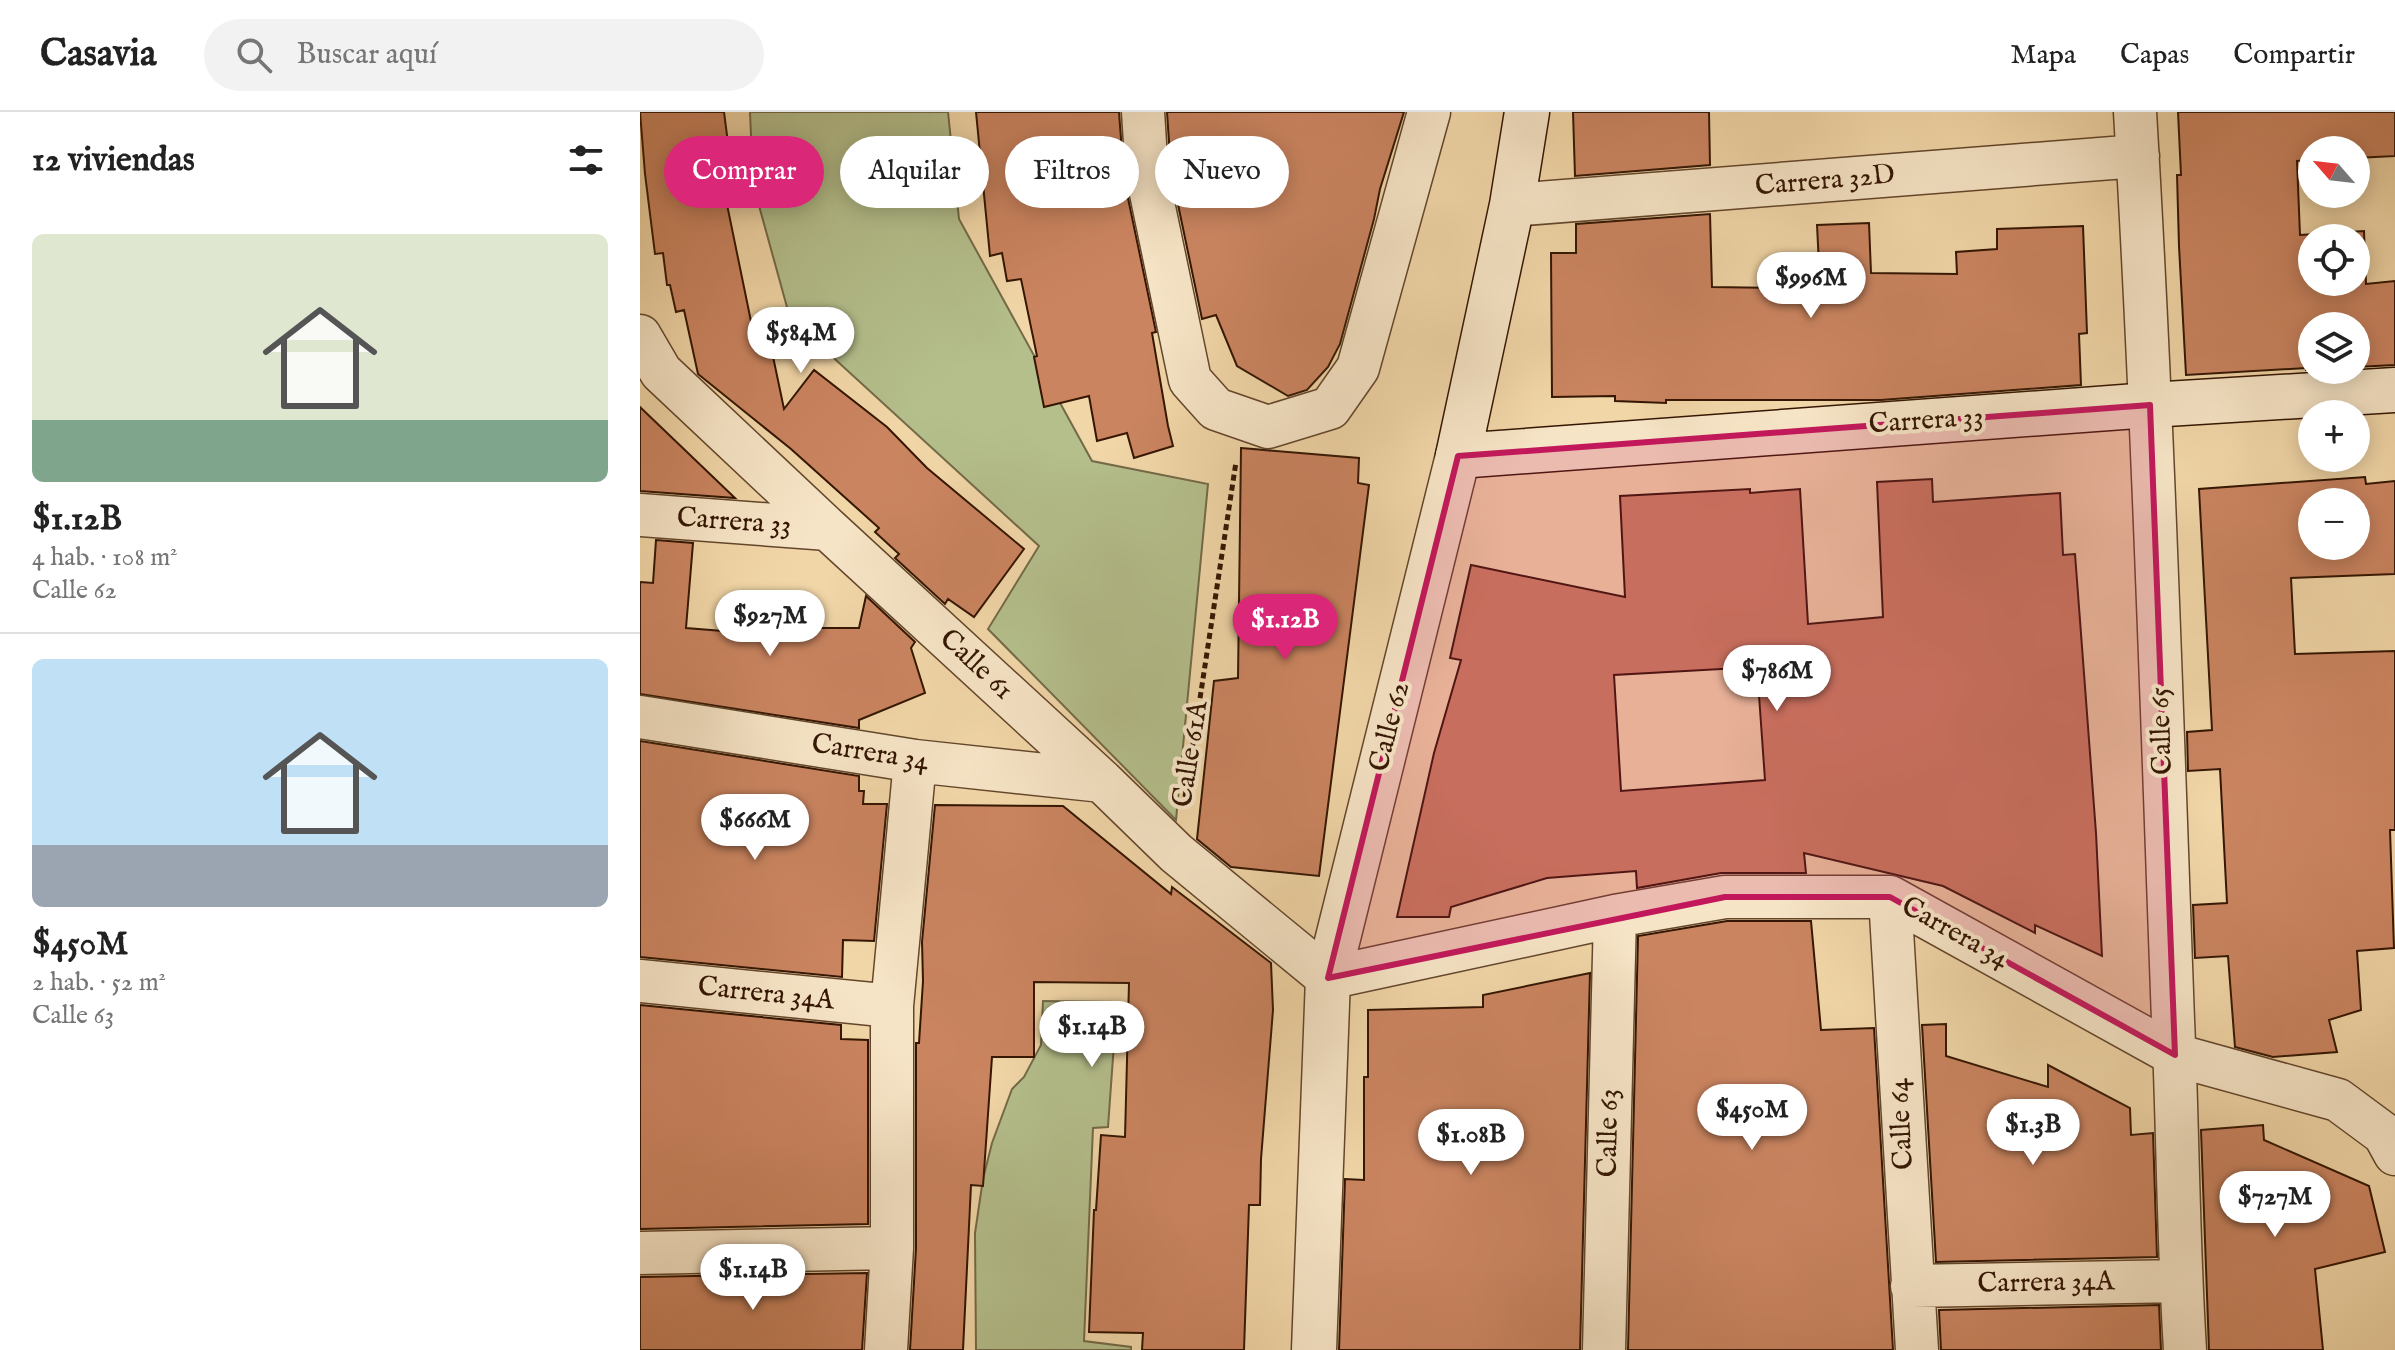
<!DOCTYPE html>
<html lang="es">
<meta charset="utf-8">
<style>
:root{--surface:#fff;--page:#f2f2f2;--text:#222;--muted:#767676;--line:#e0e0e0;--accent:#db2777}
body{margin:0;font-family:"IM FELL English",serif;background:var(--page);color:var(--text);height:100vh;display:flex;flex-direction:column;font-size:30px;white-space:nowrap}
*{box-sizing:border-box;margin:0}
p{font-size:26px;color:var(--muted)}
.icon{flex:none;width:44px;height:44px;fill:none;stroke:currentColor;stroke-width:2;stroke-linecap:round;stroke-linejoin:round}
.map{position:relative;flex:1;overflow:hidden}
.side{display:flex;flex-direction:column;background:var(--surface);width:640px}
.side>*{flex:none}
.guide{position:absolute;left:24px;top:24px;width:760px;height:72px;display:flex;gap:16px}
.needle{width:52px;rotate:298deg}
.controls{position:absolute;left:1658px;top:24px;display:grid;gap:16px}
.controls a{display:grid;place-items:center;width:72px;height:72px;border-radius:50%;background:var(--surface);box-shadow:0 4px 20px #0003;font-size:40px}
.price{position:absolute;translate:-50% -68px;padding:0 18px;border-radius:28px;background:#fff;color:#222;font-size:26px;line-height:52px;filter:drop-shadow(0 2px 4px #0008)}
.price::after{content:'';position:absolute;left:50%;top:48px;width:24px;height:18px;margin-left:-12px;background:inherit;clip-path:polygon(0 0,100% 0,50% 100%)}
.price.current{background:var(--accent);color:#fff}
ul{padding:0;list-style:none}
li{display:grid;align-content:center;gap:16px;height:424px;padding:0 32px}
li+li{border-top:2px solid var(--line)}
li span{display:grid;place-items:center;height:248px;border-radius:12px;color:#555}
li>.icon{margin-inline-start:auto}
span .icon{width:144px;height:144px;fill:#fffc;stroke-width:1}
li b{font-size:34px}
h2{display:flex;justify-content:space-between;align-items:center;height:96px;padding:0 32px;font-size:34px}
.tag{padding:0 28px;border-radius:36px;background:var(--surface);box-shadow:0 4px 20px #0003;font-size:28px;line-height:72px}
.tag.current{background:var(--accent);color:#fff}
header{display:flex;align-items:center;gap:48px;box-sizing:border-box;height:112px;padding:0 40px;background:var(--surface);border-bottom:2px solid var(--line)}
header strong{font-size:38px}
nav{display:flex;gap:44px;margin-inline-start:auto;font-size:28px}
.search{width:560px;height:72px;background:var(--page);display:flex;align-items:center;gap:20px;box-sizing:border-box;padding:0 28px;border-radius:44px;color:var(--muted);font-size:30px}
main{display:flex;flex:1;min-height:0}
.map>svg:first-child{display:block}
.green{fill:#b4bf8c;stroke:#746a48;stroke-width:2}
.building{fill:#ca8460;stroke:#341603;stroke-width:2;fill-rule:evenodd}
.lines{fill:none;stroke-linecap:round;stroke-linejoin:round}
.minor-casing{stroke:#63462c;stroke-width:45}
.tertiary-casing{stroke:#63462c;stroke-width:47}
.secondary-casing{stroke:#341603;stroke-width:47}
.path{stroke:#341603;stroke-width:5;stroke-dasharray:6 4;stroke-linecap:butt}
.minor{stroke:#f6e4c6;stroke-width:42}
.tertiary{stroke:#f6e4c6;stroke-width:44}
.secondary{stroke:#f6e4c6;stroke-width:44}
.marked{fill:#c2185b;fill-opacity:0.2;stroke:#c2185b;stroke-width:6;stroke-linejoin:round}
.labels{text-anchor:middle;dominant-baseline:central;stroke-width:8;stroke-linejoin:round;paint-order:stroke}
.street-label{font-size:28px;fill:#341603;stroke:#f6e4c6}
</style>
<header>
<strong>Casavia</strong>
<div class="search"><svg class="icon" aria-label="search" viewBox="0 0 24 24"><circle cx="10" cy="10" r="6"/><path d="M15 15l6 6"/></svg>Buscar aquí</div>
<nav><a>Mapa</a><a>Capas</a><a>Compartir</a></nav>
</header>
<main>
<section class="side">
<h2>12 viviendas<svg class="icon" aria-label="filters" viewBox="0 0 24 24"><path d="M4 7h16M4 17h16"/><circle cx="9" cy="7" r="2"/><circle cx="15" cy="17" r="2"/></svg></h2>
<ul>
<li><span style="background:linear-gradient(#dfe7d0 75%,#7fa58c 0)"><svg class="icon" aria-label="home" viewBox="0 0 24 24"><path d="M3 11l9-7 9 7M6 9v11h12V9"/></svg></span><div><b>$1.12B</b><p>4 hab. · 108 m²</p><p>Calle 62</p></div></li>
<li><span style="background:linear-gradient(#bfe0f5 75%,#9aa5b1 0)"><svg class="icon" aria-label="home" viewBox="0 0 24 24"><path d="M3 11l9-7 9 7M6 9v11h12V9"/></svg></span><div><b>$450M</b><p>2 hab. · 52 m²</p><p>Calle 63</p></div></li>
</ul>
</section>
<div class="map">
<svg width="1755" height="1238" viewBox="0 0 1755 1238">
<rect width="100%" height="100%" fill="#f1d6a7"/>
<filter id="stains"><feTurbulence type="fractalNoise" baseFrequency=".0025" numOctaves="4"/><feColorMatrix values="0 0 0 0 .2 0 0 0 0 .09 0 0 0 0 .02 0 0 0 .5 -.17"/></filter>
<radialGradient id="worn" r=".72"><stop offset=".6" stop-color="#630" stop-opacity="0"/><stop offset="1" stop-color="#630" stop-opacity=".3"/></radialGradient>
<!-- green -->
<path class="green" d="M110 0H308L319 107 452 349 568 372 536 708 348 517 399 434 150 206 113 72Z
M403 889 477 890 468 1015 453 1016 444 1229 491 1235V1238H336L335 1121 343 1067 352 1031 372 977 384 965 401 933Z"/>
<!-- building -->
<path class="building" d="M0 0H84L94 77 84 78 113 219 127 216 144 297 174 258 247 315 287 356 384 437 334 505 308 487 305 492 255 446 259 442 235 420 239 416 151 337 58 262 44 198 36 200 30 173H27L23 141 15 142 5 62Z
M336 0H479L484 67 516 220 512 221 528 314 533 334 494 346 487 321 457 329 449 284 404 295 394 245 397 244 381 167 367 169 362 141 350 144Z
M527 0H764L740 77 734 107 700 232 688 255 667 278 648 284 597 254 576 203 562 207 531 59Z
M933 0H1069L1070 53 935 64Z
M1538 0H1755V44L1716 46V38H1672V48L1657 49 1660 123 1724 119 1726 172 1755 169V253L1716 255V214H1672L1673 258H1666V256L1546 263 1539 134 1537 63H1541ZM1672 126H1716V170H1672Z
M1070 102 1072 175 1139 176 1180 173 1177 113 1229 111 1231 161 1317 162 1316 140 1357 137V117L1443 114 1447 221 1439 222 1441 273 1241 288H1026V291L975 289V284L912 285 911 141H936V112Z
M0 295 95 386 0 379Z
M601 336 719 346 718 371 729 373 679 764 591 755 557 727 574 569 598 566Z
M1725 365 1726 372 1755 369V462L1651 466 1655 542 1755 539V718H1750L1754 836 1717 839 1721 898 1689 908 1697 940 1633 945 1595 935 1588 844 1555 846 1553 793 1587 791 1580 657 1548 659 1547 620 1572 618 1559 377ZM1672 390H1716V434H1672Z
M1292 367 1293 390 1420 381 1423 443 1435 442 1456 721 1462 844 1395 813V821L1303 774 1164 741 1166 761H1081L997 776 996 759 907 766 811 795 809 805H757L794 641 821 548 810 546 831 453 985 485 980 384 1110 377V381L1160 377 1168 512 1243 505 1237 370ZM1117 555 1125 668 981 679 974 563Z
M16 428 53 431 46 516 133 523 134 516H219L226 484 275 530 271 536 285 581 219 608V616L0 582V470L13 471Z
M0 629 219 664V679H224L223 692H247L234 829 203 828 202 865 0 845Z
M295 693 423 694 531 782 532 775 631 851 633 898 621 1047 620 1093H609L604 1238H502L503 1221 449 1220 454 1098H456L461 1023 485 1025 489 871 394 870V945H352L343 1074 331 1073 323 1238H270L276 1136V931H279L283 869 282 830Z
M1087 809H1171L1181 918 1234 916 1253 1238H988L998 824Z
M950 861 940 1238H699L705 1067 724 1068V965H728V898L843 895V883Z
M0 893 201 913V927L228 928V1112L0 1117Z
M1306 912V944L1408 975V953L1490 996 1491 1023 1513 1021 1517 1145 1296 1150 1282 913Z
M1623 1013 1624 1028 1729 1074 1745 1140 1675 1157 1683 1238H1569L1561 1018Z
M227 1161 222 1238H0V1165Z
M1519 1193 1521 1238H1301L1299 1198Z"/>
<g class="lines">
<defs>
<path id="minor" d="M503 0 507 62 550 268 576 297 628 315 690 296 718 256 789 0
M1495 0C1513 302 1522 606 1533 908 1538 1018 1538 1128 1545 1238
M872 93 1498 44
M0 224 21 260 188 417 462 669 536 741 688 866 975 804 1085 785H1250L1535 943 1698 988 1744 1022 1755 1042
M0 403 188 417
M0 605 275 649 462 669
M1250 785 1277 1238
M0 869 252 894
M0 1141 252 1136
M1272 1174 1541 1169
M246 1238 252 1136V894L275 649
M964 1238 975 804"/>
<path id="tertiary" d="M674 1238 688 866 818 344"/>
<path id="secondary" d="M887 0 872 93 818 344 1510 293 1755 278"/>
</defs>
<!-- minor casing -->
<use href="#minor" class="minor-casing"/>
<!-- tertiary casing -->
<use href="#tertiary" class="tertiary-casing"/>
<!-- secondary casing -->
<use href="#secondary" class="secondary-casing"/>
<!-- path -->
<path class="path" d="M545 685 596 350"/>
<!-- minor -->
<use href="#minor" class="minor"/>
<!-- tertiary -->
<use href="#tertiary" class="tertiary"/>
<!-- secondary -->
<use href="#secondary" class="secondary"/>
</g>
<!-- marked area -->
<path class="marked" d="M1510 293 1535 943 1250 785H1085L688 866 818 344Z"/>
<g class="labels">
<!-- street labels -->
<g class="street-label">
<text transform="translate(1185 69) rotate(-5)">Carrera 32D</text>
<text transform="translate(1286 309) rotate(-4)">Carrera 33</text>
<text transform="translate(94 410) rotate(4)">Carrera 33</text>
<text transform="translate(336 553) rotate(43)">Calle 61</text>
<text transform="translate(750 615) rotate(-76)">Calle 62</text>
<text transform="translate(1522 619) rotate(-92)">Calle 65</text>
<text transform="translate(230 641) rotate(9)">Carrera 34</text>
<text transform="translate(551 642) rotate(-81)">Calle 61A</text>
<text transform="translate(1315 821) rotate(29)">Carrera 34</text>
<text transform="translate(126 882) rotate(6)">Carrera 34A</text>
<text transform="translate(1262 1012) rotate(-93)">Calle 64</text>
<text transform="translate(969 1021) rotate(-89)">Calle 63</text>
<text transform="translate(1406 1171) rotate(-1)">Carrera 34A</text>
</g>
</g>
<rect width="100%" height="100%" filter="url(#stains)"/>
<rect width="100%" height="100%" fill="url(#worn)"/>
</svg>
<div class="controls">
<a><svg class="needle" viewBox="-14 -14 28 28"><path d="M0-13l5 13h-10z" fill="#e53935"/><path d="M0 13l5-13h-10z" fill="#767676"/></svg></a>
<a><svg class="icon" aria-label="locate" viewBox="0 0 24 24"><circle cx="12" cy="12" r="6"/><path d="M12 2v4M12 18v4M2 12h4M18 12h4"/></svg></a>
<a><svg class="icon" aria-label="layers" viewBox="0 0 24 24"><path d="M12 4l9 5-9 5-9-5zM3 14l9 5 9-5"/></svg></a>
<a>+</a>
<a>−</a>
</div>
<b class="price" style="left:1171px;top:208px">$996M</b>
<b class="price" style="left:161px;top:263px">$584M</b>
<b class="price" style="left:130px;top:546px">$927M</b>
<b class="price current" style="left:645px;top:550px">$1.12B</b>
<b class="price" style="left:1137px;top:601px">$786M</b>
<b class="price" style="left:115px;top:750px">$666M</b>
<b class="price" style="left:452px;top:957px">$1.14B</b>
<b class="price" style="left:1112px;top:1040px">$450M</b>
<b class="price" style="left:1393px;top:1055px">$1.3B</b>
<b class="price" style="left:831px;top:1065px">$1.08B</b>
<b class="price" style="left:1635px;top:1127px">$727M</b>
<b class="price" style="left:113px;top:1200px">$1.14B</b>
<div class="guide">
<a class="tag current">Comprar</a>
<a class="tag">Alquilar</a>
<a class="tag">Filtros</a>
<a class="tag">Nuevo</a>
</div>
</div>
</main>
